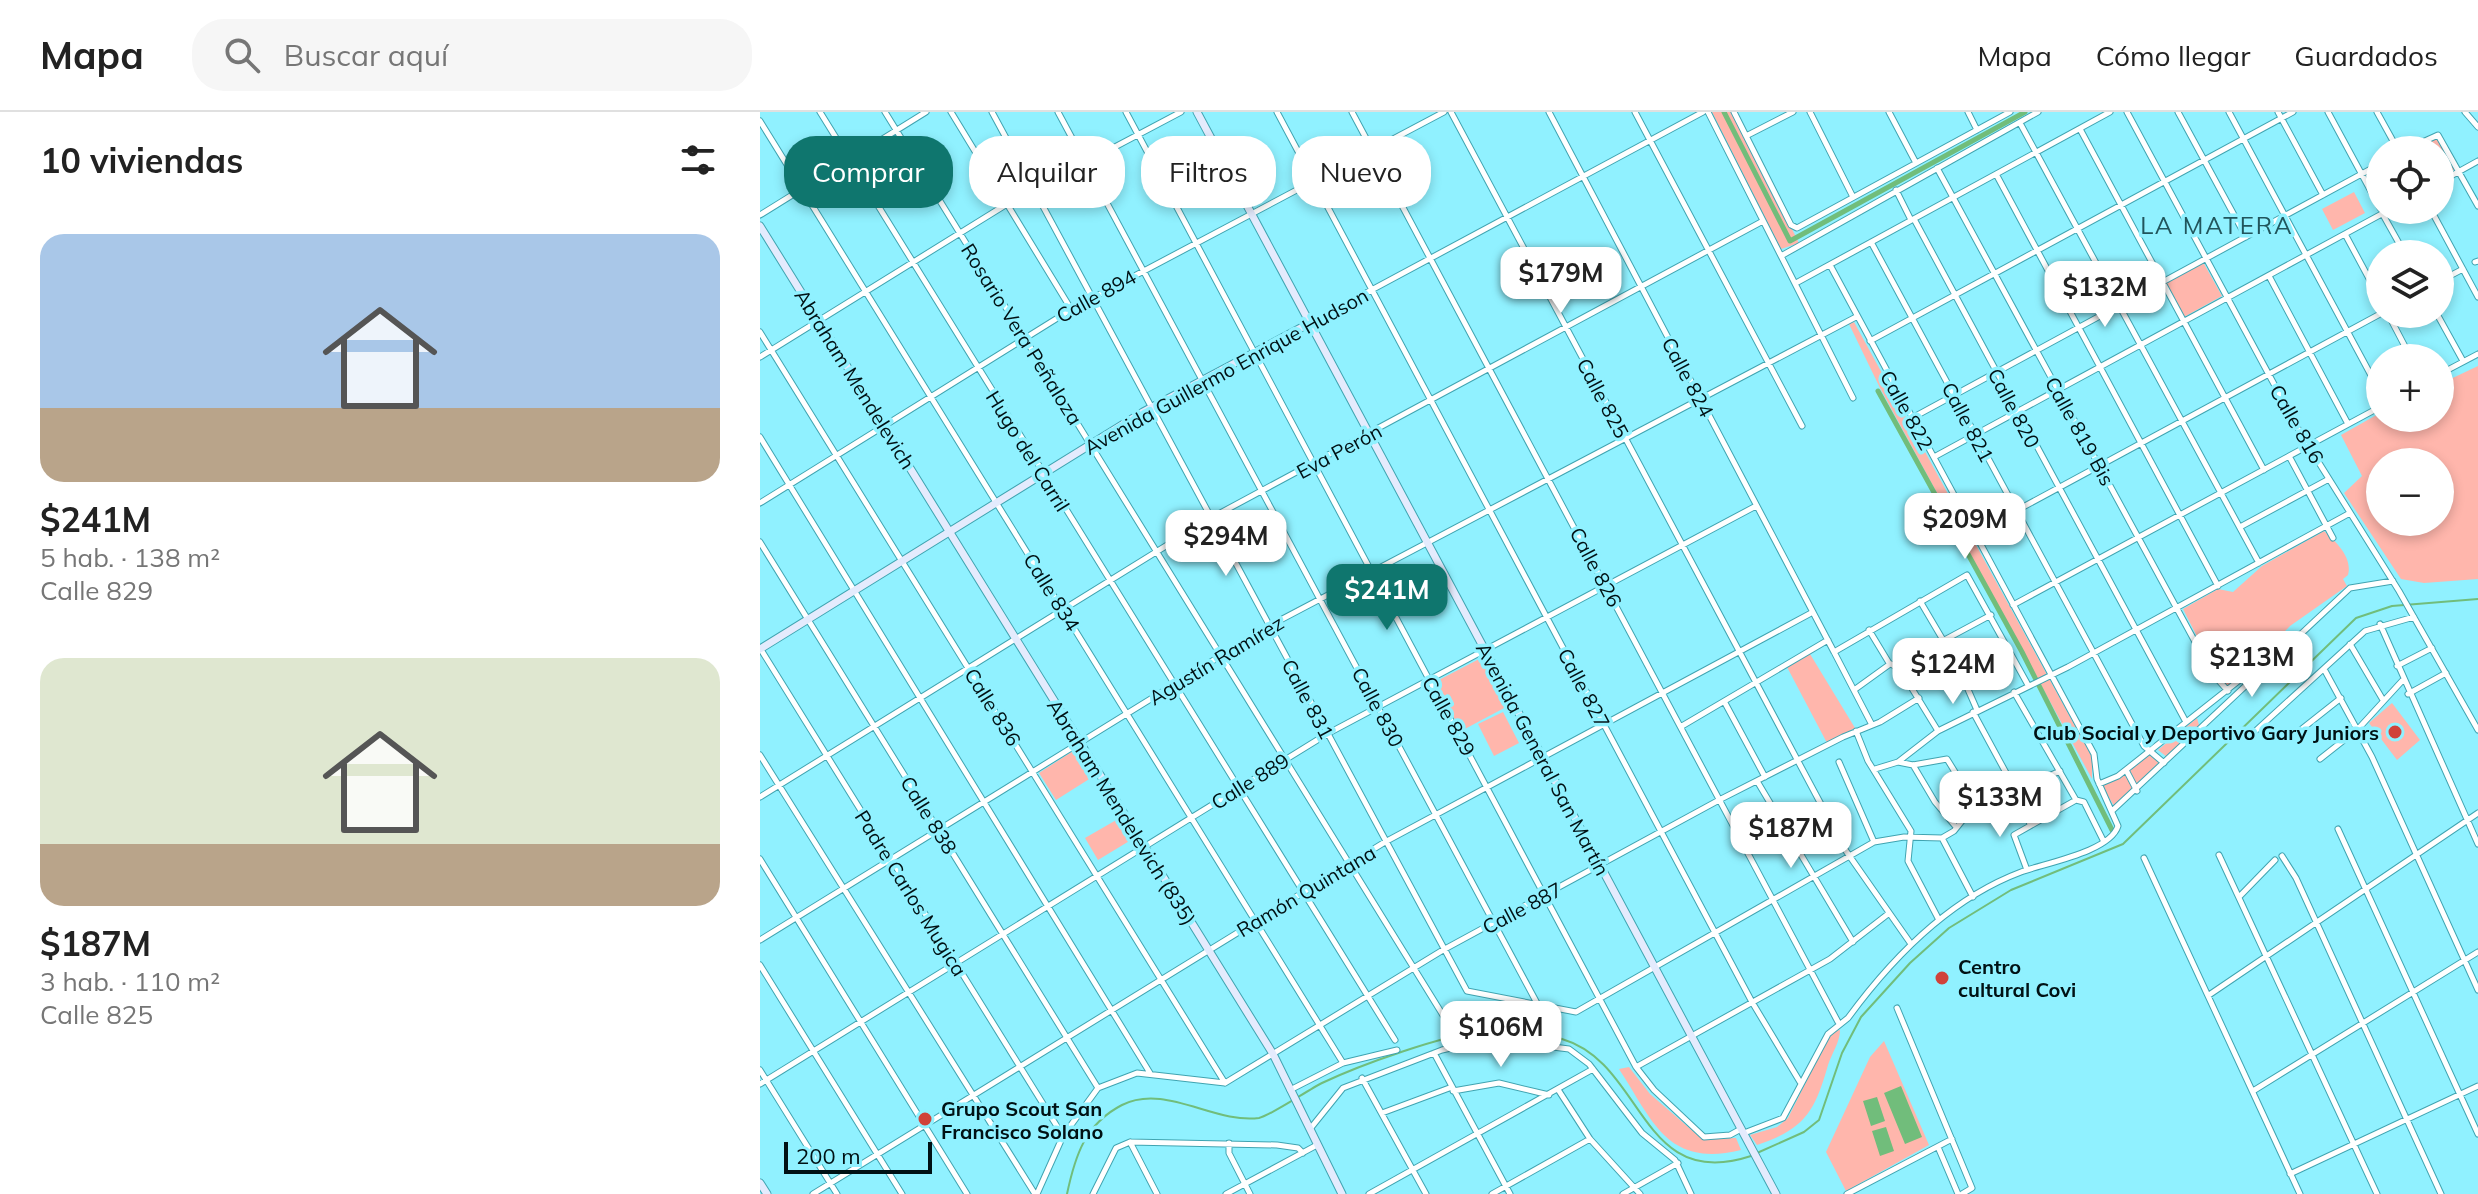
<!DOCTYPE html>
<html lang="es">
<meta charset="utf-8">
<style>
:root{--surface:#fff;--page:#f6f6f6;--text:#222;--muted:#767676;--line:#e0e0e0;--accent:#0f766e}
body{margin:0;font-family:Mulish,sans-serif;background:var(--page);color:var(--text);height:100vh;display:flex;flex-direction:column;font-size:30px;white-space:nowrap}
*{box-sizing:border-box;margin:0}
p{font-size:26px;color:var(--muted)}
.icon{flex:none;width:44px;height:44px;fill:none;stroke:currentColor;stroke-width:2;stroke-linecap:round;stroke-linejoin:round}
.map{position:relative;flex:1;overflow:hidden}
.panel{display:flex;flex-direction:column;background:var(--surface);width:760px}
.panel>*{flex:none}
.hud{position:absolute;left:24px;top:24px;width:760px;height:72px;display:flex;gap:16px}
.tools{position:absolute;left:1606px;top:24px;display:grid;gap:16px}
.tools a{display:grid;place-items:center;width:88px;height:88px;border-radius:50%;background:var(--surface);box-shadow:0 4px 12px #0003;font-size:40px}
.scale{position:absolute;left:24px;bottom:20px;width:148px;box-sizing:border-box;padding-left:8px;border:4px solid #001114;border-top:0;font-size:22px;line-height:28px;white-space:nowrap;color:#001114;-webkit-text-stroke:6px #90f1ff;paint-order:stroke}
.price{position:absolute;translate:-50% -68px;padding:0 18px;border-radius:16px;background:#fff;color:#222;font-size:26px;line-height:52px;filter:drop-shadow(0 2px 4px #0008)}
.price::after{content:'';position:absolute;left:50%;top:48px;width:24px;height:18px;margin-left:-12px;background:inherit;clip-path:polygon(0 0,100% 0,50% 100%)}
.price.on{background:var(--accent);color:#fff}
ul{padding:0;list-style:none}
li{display:grid;align-content:center;gap:16px;height:424px;padding:0 40px}
li span{display:grid;place-items:center;height:248px;border-radius:24px;color:#555}
li>.icon{margin-inline-start:auto}
span .icon{width:144px;height:144px;fill:#fffc;stroke-width:1}
li b{font-size:34px}
h2{display:flex;justify-content:space-between;align-items:center;height:96px;padding:0 40px;font-size:34px}
.tag{padding:0 28px;border-radius:32px;background:var(--surface);box-shadow:0 4px 12px #0003;font-size:28px;line-height:72px}
.tag.on{background:var(--accent);color:#fff}
header{display:flex;align-items:center;gap:48px;box-sizing:border-box;height:112px;padding:0 40px;background:var(--surface);border-bottom:2px solid var(--line)}
header strong{font-size:38px}
nav{display:flex;gap:44px;margin-inline-start:auto;font-size:28px}
.search{width:560px;height:72px;background:var(--page);display:flex;align-items:center;gap:20px;box-sizing:border-box;padding:0 28px;border-radius:32px;color:var(--muted);font-size:30px}
main{display:flex;flex:1;min-height:0}
.map>svg:first-child{display:block}
.green{fill:#ffb6ac;fill-rule:evenodd}
.water{fill:#71bd7b}
.lines{fill:none;stroke-linecap:round;stroke-linejoin:round}
.stream{stroke:#71bd7b;stroke-width:2}
.canal{stroke:#71bd7b;stroke-width:5}
.street-casing{stroke:#40a4b1;stroke-width:7}
.secondary-casing{stroke:#40a4b1;stroke-width:9}
.street{stroke:#fff;stroke-width:5}
.secondary{stroke:#e4ebfd;stroke-width:7}
.poi-dot{fill:#d0423a;stroke:#90f1ff;stroke-width:3}
.labels{text-anchor:middle;dominant-baseline:central;stroke-width:7;stroke-linejoin:round;paint-order:stroke}
.street-label{font-size:20px;fill:#001114;stroke:#90f1ff}
.poi-label{font-size:20px;font-weight:bold;fill:#001114;stroke:#90f1ff;text-anchor:start}
.quarter-label{font-size:24px;letter-spacing:2px;fill:#21555c;stroke:#90f1ff}
</style>
<header>
<strong>Mapa</strong>
<div class="search"><svg class="icon" aria-label="search" viewBox="0 0 24 24"><circle cx="10" cy="10" r="6"/><path d="M15 15l6 6"/></svg>Buscar aquí</div>
<nav><a>Mapa</a><a>Cómo llegar</a><a>Guardados</a></nav>
</header>
<main>
<section class="panel">
<h2>10 viviendas<svg class="icon" aria-label="filters" viewBox="0 0 24 24"><path d="M4 7h16M4 17h16"/><circle cx="9" cy="7" r="2"/><circle cx="15" cy="17" r="2"/></svg></h2>
<ul>
<li><span style="background:linear-gradient(#a9c7e8 70%,#b9a48a 0)"><svg class="icon" aria-label="home" viewBox="0 0 24 24"><path d="M3 11l9-7 9 7M6 9v11h12V9"/></svg></span><div><b>$241M</b><p>5 hab. · 138 m²</p><p>Calle 829</p></div></li>
<li><span style="background:linear-gradient(#dfe7d0 75%,#b9a48a 0)"><svg class="icon" aria-label="home" viewBox="0 0 24 24"><path d="M3 11l9-7 9 7M6 9v11h12V9"/></svg></span><div><b>$187M</b><p>3 hab. · 110 m²</p><p>Calle 825</p></div></li>
</ul>
</section>
<div class="map">
<svg width="1718" height="1082" viewBox="0 0 1718 1082">
<rect width="100%" height="100%" fill="#90f1ff"/>
<!-- green -->
<path class="green" d="M952 0H973L1039 131 1021 137Z
M1677 25 1694 58 1680 66V38H1653Z
M1620 56V90L1606 63Z
M1594 80 1605 101 1573 118 1562 97Z
M1443 150 1462 184 1424 205 1405 171Z
M1094 210 1332 645V667L1120 276 1089 212Z
M1718 254V467L1664 471 1641 467 1584 381 1602 364 1581 323 1620 301V306H1680V272ZM1620 350H1680V410H1620Z
M1564 419C1575 429 1593 445 1588 463L1583 467 1587 474 1530 514 1474 572 1466 574 1459 568 1423 497 1458 477 1473 480 1502 454Z
M1050 542 1095 616 1067 631 1027 555Z
M723 545 748 594 701 619 675 570Z
M1632 591 1660 628 1637 648 1609 611Z
M743 600 759 631 734 644 718 612Z
M1437 606 1439 613 1407 645 1398 638Z
M316 637 334 664 296 688 279 661Z
M1388 640 1403 651 1377 675 1368 659Z
M1365 660 1374 678 1354 694 1341 672Z
M358 707 371 728 338 748 325 726Z
M1080 918C1080 930 1072 941 1068 953 1055 999 1045 1017 997 1033L990 1023 1017 1015 1028 1006 1071 920Z
M1124 929 1169 1033 1086 1079 1066 1040 1110 945Z
M869 955 890 982 942 1027 976 1026 981 1038C907 1056 893 1009 859 957Z"/>
<!-- water -->
<path class="water" d="M1141 974 1162 1025 1145 1032 1124 981Z
M1117 985 1125 1009 1111 1014 1103 989Z
M1126 1015 1134 1039 1120 1044 1112 1019Z"/>
<g class="lines">
<!-- stream -->
<path class="stream" d="M997 1041 1044 1020 1059 1008 1082 941 1101 905 1150 851 1189 816 1251 778 1363 732 1596 506 1632 494 1718 487
M307 1082C315 1044 325 1012 362 993 405 971 454 1012 499 1006 510 1004 548 978 562 971 600 953 683 923 724 919 747 916 779 921 802 927 885 951 879 1081 991 1044"/>
<!-- canal -->
<path class="canal" d="M964 0 1030 129 1265 0
M1118 279 1262 540 1352 718"/>
<defs>
<path id="street" d="M60 0 635 928
M125 0 689 913
M191 0 311 197
M232 0 707 879 816 900 1114 730 1144 725 1182 726 1194 719 1218 689 1254 675
M298 0 778 893
M366 0 876 955 894 978 944 1025 970 1023 981 1017
M517 0 992 890 1040 970
M592 0 1078 910
M691 0 1086 739 1151 832
M789 0 1074 540 1207 463 1268 573
M875 0 1042 314
M948 0 1093 286
M974 0 1031 113 1037 116 1250 0
M1050 0 1093 85
M1129 0 1156 51
M1208 0 1217 18
M1367 0 1541 322 1639 479 1718 618
M1418 0 1486 125
M1469 0 1620 280
M1518 0 1563 83
M1568 0 1620 96
M1617 0 1638 38
M1705 0 1718 15
M0 9 583 951
M1260 11 1499 451
M1320 17 1504 358
M986 24 1033 0
M1645 38 1678 23 1718 94
M1177 56 1452 561 1468 579
M1236 62 1458 474
M1680 70 1718 49
M1136 78 1151 108
M1671 98 1718 185
M1622 101 1645 142
M0 103 166 0
M1154 107 1426 610
M1585 122 1620 187
M1111 130 1384 634 1404 651
M1021 144 1278 0
M1715 150 1718 149
M1509 164 1588 312
M1680 169 1703 157
M1036 171 1350 0
M1628 202 1651 246
M1677 202 1703 249
M550 211 943 0
M0 220 465 971
M1110 229 1533 0
M0 245 247 92 421 0
M1680 262 1718 242
M1152 306 1620 52
M0 325 390 961
M1529 344 1573 426
M1174 345 1629 98
M0 391 312 197 684 0
M1480 415 1569 367
M1215 421 1620 202
M0 430 338 976
M1160 489 1196 550 1217 598
M1253 493 1620 295
M1620 512 1718 732
M1109 518 1129 551 1140 557 1178 619
M1590 532 1623 588
M0 536 303 1024
M1074 540 1112 613
M1136 554 1231 503
M1637 554 1672 536
M1564 557 1612 645 1718 878
M1094 578 1130 552
M1254 580 1316 688
M1648 582 1686 561
M965 591 1005 665
M1213 600 1257 681 1270 712
M922 614 1068 528
M1096 619 1108 649 1151 719 1148 749 1179 808
M1538 620 1581 586
M1491 623 1605 519 1654 505
M0 643 275 1082
M1560 647 1598 617 1642 569
M1079 650 1114 730
M1138 650 1178 619 1308 555 1590 401
M1153 653 1175 690 1196 715
M1115 657 1138 650 1153 653 1187 647 1214 691
M1366 658 1377 679
M997 669 1093 830
M1339 672 1358 664 1491 559 1501 557
M1256 679 1300 659
M0 685 451 406 1003 109
M1353 698 1590 476 1633 469
M1578 717 1718 1022
M1182 726 1213 785
M1459 743 1617 1082
M1522 744 1536 766 1681 1082
M1384 746 1540 1082
M0 747 207 1082
M1267 758 1254 723 1316 688 1324 690 1344 730
M1479 785 1515 748
M0 828 509 514 1096 205
M0 853 142 1082
M1449 883 1718 701
M1137 896 1212 1076 1202 1082
M674 941 750 1082
M876 955 1070 847 1128 802
M0 958 77 1082
M602 966 666 1082
M0 972 567 622 996 394
M530 978 583 951 637 938
M693 979 739 971 789 983
M799 979 830 1027 880 1082
M1493 979 1718 840
M622 1001 692 975
M550 1017 583 976 682 938 729 927 809 937 829 952 882 1021 915 1048 931 1082
M984 1021 1023 1006 1068 922 1088 906C1132 846 1189 787 1261 760 1285 751 1350 740 1358 714L1337 667 1334 642 1070 153
M370 1030 397 1082
M469 1031V1041L490 1082
M1178 1035 1198 1082
M1530 1062 1718 974
M53 1082 625 730 1053 500
M277 1082 303 1024 338 976 377 961 465 971 683 838 961 687 1083 625 1120 610 1159 586
M333 1082 356 1036 370 1030 517 1033 538 1036 543 1041
M466 1082 557 1033
M609 1082 833 957
M732 1082 830 1027
M863 1082 918 1051
M1087 1082 1192 1027"/>
<path id="secondary" d="M437 0 1016 1082
M0 114 513 942 582 1082
M0 537 383 300 550 211
M0 1071 7 1082"/>
</defs>
<!-- street casing -->
<use href="#street" class="street-casing"/>
<!-- secondary casing -->
<use href="#secondary" class="secondary-casing"/>
<!-- street -->
<use href="#street" class="street"/>
<!-- secondary -->
<use href="#secondary" class="secondary"/>
</g>
<!-- markers -->
<g class="poi-dot">
<circle cx="1635" cy="620" r="8"/>
<circle cx="1182" cy="866" r="8"/>
<circle cx="165" cy="1007" r="8"/>
</g>
<g class="labels">
<!-- street labels -->
<g class="street-label">
<text transform="translate(336 184) rotate(-29)">Calle 894</text>
<text transform="translate(262 222) rotate(58)">Rosario Vera Peñaloza</text>
<text transform="translate(466 259) rotate(-29)">Avenida Guillermo Enrique Hudson</text>
<text transform="translate(928 265) rotate(62)">Calle 824</text>
<text transform="translate(95 267) rotate(58)">Abraham Mendelevich</text>
<text transform="translate(843 286) rotate(62)">Calle 825</text>
<text transform="translate(1254 296) rotate(62)">Calle 820</text>
<text transform="translate(1147 298) rotate(61)">Calle 822</text>
<text transform="translate(1208 310) rotate(62)">Calle 821</text>
<text transform="translate(1537 312) rotate(60)">Calle 816</text>
<text transform="translate(1320 319) rotate(61)">Calle 819 Bis</text>
<text transform="translate(268 339) rotate(58)">Hugo del Carril</text>
<text transform="translate(579 339) rotate(-28)">Eva Perón</text>
<text transform="translate(836 455) rotate(62)">Calle 826</text>
<text transform="translate(292 480) rotate(58)">Calle 834</text>
<text transform="translate(456 548) rotate(-31)">Agustín Ramírez</text>
<text transform="translate(824 576) rotate(62)">Calle 827</text>
<text transform="translate(548 587) rotate(62)">Calle 831</text>
<text transform="translate(233 595) rotate(58)">Calle 836</text>
<text transform="translate(618 595) rotate(62)">Calle 830</text>
<text transform="translate(689 604) rotate(61)">Calle 829</text>
<text transform="translate(783 647) rotate(62)">Avenida General San Martín</text>
<text transform="translate(490 669) rotate(-32)">Calle 889</text>
<text transform="translate(362 700) rotate(58)">Abraham Mendelevich (835)</text>
<text transform="translate(169 703) rotate(58)">Calle 838</text>
<text transform="translate(546 779) rotate(-31)">Ramón Quintana</text>
<text transform="translate(151 781) rotate(58)">Padre Carlos Mugica</text>
<text transform="translate(762 796) rotate(-28)">Calle 887</text>
</g>
<!-- poi labels -->
<g class="poi-label">
<text x="1619" y="620" text-anchor="end">Club Social y Deportivo Gary Juniors</text>
<text x="1198" y="854">Centro<tspan x="1198" dy="23">cultural Covi</tspan></text>
<text x="181" y="996">Grupo Scout San<tspan x="181" dy="23">Francisco Solano</tspan></text>
</g>
<!-- quarter labels -->
<g class="quarter-label">
<text x="1457" y="113">LA MATERA</text>
</g>
</g>
</svg>
<div class="tools">
<a><svg class="icon" aria-label="locate" viewBox="0 0 24 24"><circle cx="12" cy="12" r="6"/><path d="M12 2v4M12 18v4M2 12h4M18 12h4"/></svg></a>
<a><svg class="icon" aria-label="layers" viewBox="0 0 24 24"><path d="M12 4l9 5-9 5-9-5zM3 14l9 5 9-5"/></svg></a>
<a>+</a>
<a>−</a>
</div>
<div class="scale">200 m</div>
<b class="price" style="left:801px;top:203px">$179M</b>
<b class="price" style="left:1345px;top:217px">$132M</b>
<b class="price" style="left:1205px;top:449px">$209M</b>
<b class="price" style="left:466px;top:466px">$294M</b>
<b class="price on" style="left:627px;top:520px">$241M</b>
<b class="price" style="left:1492px;top:587px">$213M</b>
<b class="price" style="left:1193px;top:594px">$124M</b>
<b class="price" style="left:1240px;top:727px">$133M</b>
<b class="price" style="left:1031px;top:758px">$187M</b>
<b class="price" style="left:741px;top:957px">$106M</b>
<div class="hud">
<a class="tag on">Comprar</a>
<a class="tag">Alquilar</a>
<a class="tag">Filtros</a>
<a class="tag">Nuevo</a>
</div>
</div>
</main>
